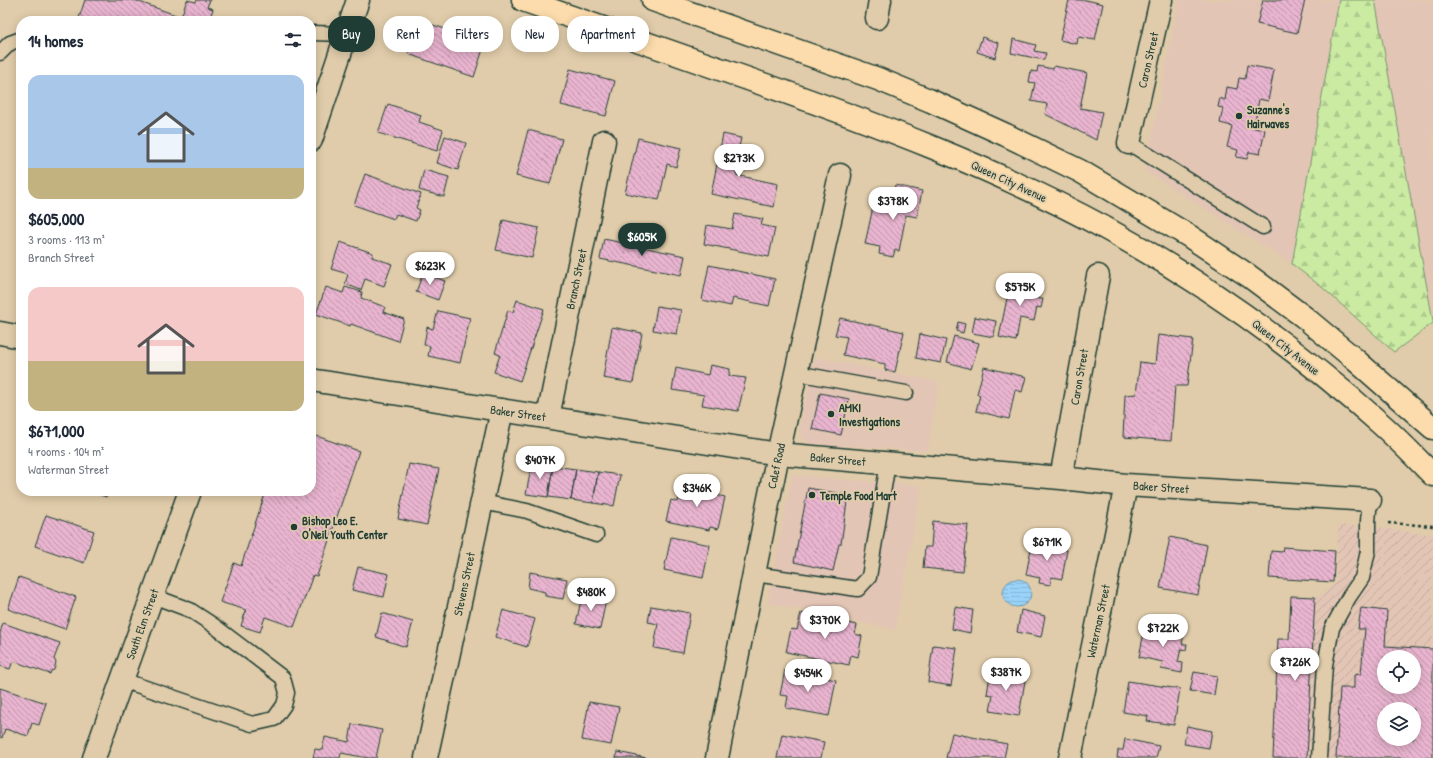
<!DOCTYPE html>
<meta charset="utf-8">
<style>
:root{--surface:#fff;--page:#f2f2f3;--text:#1f2937;--muted:#747a83;--accent:#1f3d34}
body{margin:0;font-family:"Patrick Hand",sans-serif;background:var(--page);color:var(--text);height:100vh;display:flex;flex-direction:column;font-size:15px;white-space:nowrap}
*{box-sizing:border-box;margin:0}
p{font-size:13px;color:var(--muted)}
.icon{flex:none;width:22px;height:22px;fill:none;stroke:currentColor;stroke-width:2;stroke-linecap:round;stroke-linejoin:round}
.map{position:relative;flex:1;overflow:hidden}
.drawer{position:absolute;left:16px;top:16px;width:300px;height:480px;display:flex;flex-direction:column;background:var(--surface);border-radius:16px;box-shadow:0 2px 10px #0003}
.drawer>*{flex:none}
.banner{position:absolute;left:328px;top:16px;width:380px;height:36px;display:flex;gap:8px}
.controls{position:absolute;left:1377px;top:650px;display:grid;gap:8px}
.controls a{display:grid;place-items:center;width:44px;height:44px;border-radius:50%;background:var(--surface);box-shadow:0 2px 10px #0003;font-size:20px}
.price{position:absolute;translate:-50% -34px;padding:0 9px;border-radius:14px;background:#fff;color:#222;font-size:13px;line-height:26px;filter:drop-shadow(0 1px 2px #0008)}
.price::after{content:'';position:absolute;left:50%;top:24px;width:12px;height:9px;margin-left:-6px;background:inherit;clip-path:polygon(0 0,100% 0,50% 100%)}
.price.current{background:var(--accent);color:#fff}
ul{padding:0;list-style:none}
li{display:grid;align-content:center;gap:8px;height:212px;padding:0 12px}
li span{display:grid;place-items:center;height:124px;border-radius:12px;color:#555}
li>.icon{margin-inline-start:auto}
span .icon{width:72px;height:72px;fill:#fffc;stroke-width:1}
li b{font-size:17px}
h2{display:flex;justify-content:space-between;align-items:center;height:48px;padding:0 12px;font-size:17px}
.chip{padding:0 14px;border-radius:16px;background:var(--surface);box-shadow:0 2px 10px #0003;font-size:14px;line-height:36px}
.chip.current{background:var(--accent);color:#fff}
.map>svg:first-child{display:block}
.built{fill:#e3c5b5}
.industrial{fill:url(#industrial-furrows);fill-rule:evenodd}
.forest{fill:url(#forest-firs);stroke:#75946c}
.water{fill:url(#water-rules);stroke:#6997ab}
.building{fill:url(#building-back-hatch);stroke:#1f3d34;fill-rule:evenodd}
.lines{fill:none;stroke-linecap:round;stroke-linejoin:round}
.service-casing{stroke:#1f3d34;stroke-width:17}
.minor-casing{stroke:#1f3d34;stroke-width:25}
.secondary-casing{stroke:#1f3d34;stroke-width:25}
.primary-casing{stroke:#1f3d34;stroke-width:25}
.path{stroke:#1f3d34;stroke-width:2.5;stroke-dasharray:3 3;stroke-linecap:butt}
.service{stroke:#e0ccaa;stroke-width:14}
.minor{stroke:#e0ccaa;stroke-width:22}
.secondary{stroke:#e0ccaa;stroke-width:22}
.primary{stroke:#fcdcac;stroke-width:22}
.poi-dot{fill:#1f3d34;stroke:#e0ccaa;stroke-width:1.5}
.labels{text-anchor:middle;dominant-baseline:central;stroke-width:3.5;stroke-linejoin:round;paint-order:stroke}
.street-label{font-size:12px;fill:#1f3d34;stroke:#e0ccaa}
.poi-label{font-size:12px;font-weight:bold;fill:#1f3d34;stroke:#e0ccaa;text-anchor:start}
</style>
<div class="map">
<svg width="1433" height="758" viewBox="0 0 1433 758">
<defs>
<pattern id="industrial-furrows" width="10" height="10" patternUnits="userSpaceOnUse"><rect width="10" height="10" fill="#e3c5b5"/><path d="M-1 1l2-2M0 10L10 0M9 11l2-2" fill="none" stroke="#c2aa9c"/></pattern>
<pattern id="forest-firs" width="22" height="20" patternUnits="userSpaceOnUse"><rect width="22" height="20" fill="#cbeba3"/><path d="M5 1l3.5 6h-7zM16 11l3.5 6h-7z" fill="#aeca8d"/></pattern>
<pattern id="water-rules" width="6" height="5" patternUnits="userSpaceOnUse"><rect width="6" height="5" fill="#9ad3fa"/><path d="M0 2.5h6" fill="none" stroke="#84b6d7"/></pattern>
<pattern id="building-back-hatch" width="6" height="6" patternUnits="userSpaceOnUse"><rect width="6" height="6" fill="#e9b4cf"/><path d="M-1 5l2 2M0 0l6 6M5-1l2 2" fill="none" stroke="#bc94a9"/></pattern>
</defs>
<rect width="100%" height="100%" fill="#e0ccaa"/>
<filter id="ink" filterUnits="userSpaceOnUse"><feTurbulence type="fractalNoise" baseFrequency=".025" numOctaves="2"/><feDisplacementMap in="SourceGraphic" scale="8" xChannelSelector="R" yChannelSelector="G"/><feConvolveMatrix kernelMatrix="1 2 1 2 8 2 1 2 1" color-interpolation-filters="sRGB"/></filter>
<g filter="url(#ink)">
<!-- built -->
<path class="built" d="M1179 0H1339L1292 264 1145 171Z
M1372 0H1433V321Z
M815 357 939 382 928 451 811 444 803 440 799 430Z
M792 475 922 486 895 630 767 603Z"/>
<!-- industrial -->
<path class="industrial" d="M1338 525 1381 528 1433 535V758H1273L1278 639H1289L1291 596 1315 597 1323 594 1336 582ZM1384 657H1414V687H1384ZM1384 709H1414V739H1384Z"/>
<!-- forest -->
<path class="forest" d="M1339 0H1375L1433 321V323L1394 352 1323 288 1292 264Z"/>
<!-- water -->
<path class="water" d="M1003 593a14 14 0 1 1 28 0a14 14 0 1 1-28 0Z"/>
<!-- building -->
<path class="building" d="M85 0H134L181 17 187 0 196 2 197 0H210L207 7 213 9 209 21H78Z
M1069 0H1086L1103 4 1095 40 1078 37 1077 44 1060 40Z
M1263 0H1305L1297 33 1257 24Z
M430 24 479 40 477 47 483 49 474 77 408 54 417 27 428 31Z
M982 37 999 43 995 58 977 52Z
M1013 39 1036 45 1034 51 1046 53 1044 60 1011 53Z
M1247 65 1274 70 1268 101 1259 99 1254 128 1265 130 1260 154 1249 152 1247 159 1236 157 1238 150 1227 147 1232 126 1220 123 1223 108 1218 107 1220 98 1225 100 1227 87 1237 89 1239 78 1245 79Z
M1038 66 1053 69 1054 66 1087 73 1080 108 1102 112 1096 140 1045 114 1047 104 1031 101 1035 83 1029 82 1031 71 1037 72Z
M570 69 615 81 606 116 561 105Z
M388 104 421 115 419 122 443 130 437 151 378 133Z
M528 130 562 139 550 184 516 176Z
M723 134 741 138 738 152 740 153 736 175 778 184 774 207 711 194Z
M445 136 466 143 458 170 437 163Z
M638 138 681 148 676 167 667 164 659 200 625 193Z
M424 170 449 177 444 197 419 190Z
M365 174 421 194 416 208 420 210 416 221 396 214 394 219 354 205Z
M895 185 922 191 917 217 906 215 899 251 895 250 893 257 879 254 880 247 865 244 873 207 890 210Z
M735 214 763 219 761 225 775 228 769 257 704 244 707 225 732 229Z
M503 220 539 228 532 258 496 250Z
M604 239 685 256 681 275 600 259Z
M340 242 373 253 372 257 392 264 384 286 365 279 361 290 345 284 348 274 331 269Z
M709 265 775 279 769 306 733 298 731 306 702 300Z
M423 273 445 281 438 300 416 292Z
M1011 279 1041 285 1038 299H1043L1041 308 1037 307 1034 321 1020 318 1016 341 999 337Z
M326 287 343 293 345 287 362 292 361 298 385 307 383 312 404 319 398 341 351 324 350 326 316 314Z
M517 300 544 309 520 381 494 372 500 355 495 353 508 310 513 312Z
M657 306 681 310 677 334 653 330Z
M438 311 470 318 460 363 428 356 430 346 424 345 427 327 433 329Z
M975 317 996 321 994 337 972 333Z
M840 318 904 332 895 372 885 370V364L843 355 847 337 835 335Z
M958 322 965 324 963 333 956 331Z
M612 327 642 333 633 383 603 378Z
M920 334 946 340 941 363 916 358Z
M1158 335 1193 339 1187 386H1175L1171 441 1123 437 1125 395 1136 394 1140 362 1155 364Z
M954 336 979 343 971 369 947 362Z
M710 365 730 369 729 376 746 378 738 411 702 405 704 395 672 390 676 368 708 375Z
M984 367 1026 377 1022 392 1015 390 1009 419 976 411 980 395 977 394Z
M820 393 849 399 841 435 812 429Z
M311 434 359 451 317 576 313 575 294 627 265 617 260 632 241 626 246 610 220 602 234 563 241 566 266 491H311Z
M532 463 553 466 548 497 526 494Z
M409 464 439 469 427 525 398 519Z
M553 466 576 469 571 500 548 497Z
M576 469 598 472 593 503 571 500Z
M598 472 620 475 614 506 593 503Z
M682 484 717 491 716 495 725 497 718 529 710 527 709 530 666 521 671 500 678 502Z
M808 488 848 495 841 544H839L833 571 794 562Z
M89 491H108L106 497Z
M46 515 94 531 84 563 35 546Z
M933 521 968 525 963 572 923 568 925 547H931Z
M671 537 710 545 703 578 664 570Z
M1170 537 1207 545 1198 595 1160 588Z
M1049 541 1058 543 1057 548 1067 550 1062 579 1052 577 1050 585 1039 583 1040 578 1026 575 1032 543 1048 546Z
M1283 547 1335 551 1333 582 1269 578 1271 551 1282 552Z
M358 567 389 574 384 597 352 590Z
M530 572 567 579 563 599 545 596V592L528 588Z
M19 577 76 597 65 629 8 609Z
M582 595 606 600 600 629 576 624Z
M1291 596 1315 597 1307 758H1273L1278 639H1289Z
M651 606 690 613 683 653 654 648 658 624 648 622Z
M955 607 973 610 970 633 952 629Z
M1361 608 1387 611 1385 646 1433 649V758H1336L1340 688H1354V675L1361 674 1365 629H1358ZM1384 657H1414V687H1384ZM1384 709H1414V739H1384Z
M503 610 535 619 527 647 495 637Z
M1021 610 1045 616 1041 637 1017 632Z
M382 613 413 622 406 647 376 637Z
M801 613 857 625 855 634 862 636 858 657 851 655 849 665 786 652 791 629 797 630Z
M3 623 60 643 54 659 56 662 54 670 51 671 50 674 13 661 10 669 0 666V633Z
M1145 627 1184 634 1182 644H1187L1186 650 1181 649 1178 662 1183 663 1182 673 1161 669 1163 662 1139 657Z
M933 645 957 648 951 686 928 682Z
M991 669 1026 675 1019 716 990 711 993 695 987 694Z
M785 670 836 680 829 716 786 708 788 696 780 695Z
M1194 672 1217 676 1214 695 1190 691Z
M1128 681 1180 689 1174 725 1147 721 1148 716 1123 712Z
M0 688 46 703 39 725 32 723 28 736 5 729 2 738 0 737Z
M589 702 619 707 611 745 582 740Z
M352 724 382 730 376 758H368L341 753 340 758H313L315 749 322 750 325 737 349 742Z
M1187 726 1212 731 1209 748 1184 744Z
M952 733 1007 744 1004 758H946Z
M782 734 824 742 821 758H777Z
M1125 739 1159 746 1156 758H1117L1118 750H1123Z
M617 752 647 758H616Z"/>
<g class="lines">
<defs>
<path id="service" d="M311 33 347 34
M0 53 10 43 21 39
M1129 143 1263 227
M796 373 906 393
M482 502 527 511 596 535
M754 574 858 589 869 577 888 463
M122 680 252 724 274 719 284 705 287 693 283 678 213 625 190 610 153 596
M1319 758 1325 665 1332 628 1349 597 1362 578 1368 551V521L1370 500"/>
<path id="minor" d="M877 18 880 0
M1129 143 1161 0
M840 175 778 454 1061 478 1126 485 1370 500
M0 333 21 337
M548 417 604 141
M1061 478 1098 276
M94 758 190 491
M426 758 502 410
M1070 758 1126 485"/>
<path id="secondary" d="M311 140 358 0
M311 380 778 454 717 758"/>
<path id="primary" d="M523 0C600 27 677 54 754 81 874 123 993 167 1105 228 1204 282 1297 349 1381 424 1399 440 1416 458 1433 475
M653 0 878 79 931 101 1006 135 1080 171 1189 236 1249 276 1304 317 1352 357 1433 428"/>
</defs>
<!-- service casing -->
<use href="#service" class="service-casing"/>
<!-- minor casing -->
<use href="#minor" class="minor-casing"/>
<!-- secondary casing -->
<use href="#secondary" class="secondary-casing"/>
<!-- primary casing -->
<use href="#primary" class="primary-casing"/>
<!-- path -->
<path class="path" d="M1388 523 1433 526"/>
<!-- service -->
<use href="#service" class="service"/>
<!-- minor -->
<use href="#minor" class="minor"/>
<!-- secondary -->
<use href="#secondary" class="secondary"/>
<!-- primary -->
<use href="#primary" class="primary"/>
</g>
</g>
<!-- markers -->
<g class="poi-dot">
<circle cx="1239" cy="116" r="4"/>
<circle cx="831" cy="414" r="4"/>
<circle cx="812" cy="495" r="4"/>
<circle cx="294" cy="527" r="4"/>
</g>
<g class="labels">
<!-- street labels -->
<g class="street-label">
<text transform="translate(1148 60) rotate(-77)">Caron Street</text>
<text transform="translate(1009 181) rotate(25)">Queen City Avenue</text>
<text transform="translate(576 279) rotate(-78)">Branch Street</text>
<text transform="translate(1286 347) rotate(38)">Queen City Avenue</text>
<text transform="translate(1079 377) rotate(-80)">Caron Street</text>
<text transform="translate(518 413) rotate(8)">Baker Street</text>
<text transform="translate(838 459) rotate(5)">Baker Street</text>
<text transform="translate(776 466) rotate(-78)">Calef Road</text>
<text transform="translate(1161 487) rotate(4)">Baker Street</text>
<text transform="translate(464 584) rotate(-78)">Stevens Street</text>
<text transform="translate(1098 621) rotate(-78)">Waterman Street</text>
<text transform="translate(142 624) rotate(-70)">South Elm Street</text>
</g>
<!-- poi labels -->
<g class="poi-label">
<text x="1247" y="109">Suzanne's<tspan x="1247" dy="14">Hairwaves</tspan></text>
<text x="839" y="407">AMKI<tspan x="839" dy="14">Investigations</tspan></text>
<text x="820" y="495">Temple Food Mart</text>
<text x="302" y="520">Bishop Leo E.<tspan x="302" dy="14">O'Neil Youth Center</tspan></text>
</g>
</g>
</svg>
<div class="controls">
<a><svg class="icon" aria-label="locate" viewBox="0 0 24 24"><circle cx="12" cy="12" r="6"/><path d="M12 2v4M12 18v4M2 12h4M18 12h4"/></svg></a>
<a><svg class="icon" aria-label="layers" viewBox="0 0 24 24"><path d="M12 4l9 5-9 5-9-5zM3 14l9 5 9-5"/></svg></a>
</div>
<b class="price" style="left:739px;top:178px">$273K</b>
<b class="price" style="left:893px;top:221px">$378K</b>
<b class="price current" style="left:642px;top:257px">$605K</b>
<b class="price" style="left:430px;top:286px">$623K</b>
<b class="price" style="left:1020px;top:307px">$575K</b>
<b class="price" style="left:540px;top:480px">$407K</b>
<b class="price" style="left:697px;top:508px">$346K</b>
<b class="price" style="left:1047px;top:562px">$671K</b>
<b class="price" style="left:591px;top:612px">$480K</b>
<b class="price" style="left:825px;top:640px">$370K</b>
<b class="price" style="left:1163px;top:648px">$722K</b>
<b class="price" style="left:1295px;top:682px">$726K</b>
<b class="price" style="left:1006px;top:692px">$387K</b>
<b class="price" style="left:808px;top:693px">$454K</b>
<div class="banner">
<a class="chip current">Buy</a>
<a class="chip">Rent</a>
<a class="chip">Filters</a>
<a class="chip">New</a>
<a class="chip">Apartment</a>
</div>
<section class="drawer">
<h2>14 homes<svg class="icon" aria-label="filters" viewBox="0 0 24 24"><path d="M4 7h16M4 17h16"/><circle cx="9" cy="7" r="2"/><circle cx="15" cy="17" r="2"/></svg></h2>
<ul>
<li><span style="background:linear-gradient(#a9c7e8 75%,#c2b280 0)"><svg class="icon" aria-label="home" viewBox="0 0 24 24"><path d="M3 11l9-7 9 7M6 9v11h12V9"/></svg></span><div><b>$605,000</b><p>3 rooms · 113 m²</p><p>Branch Street</p></div></li>
<li><span style="background:linear-gradient(#f6c9c9 60%,#c2b280 0)"><svg class="icon" aria-label="home" viewBox="0 0 24 24"><path d="M3 11l9-7 9 7M6 9v11h12V9"/></svg></span><div><b>$671,000</b><p>4 rooms · 104 m²</p><p>Waterman Street</p></div></li>
</ul>
</section>
</div>
